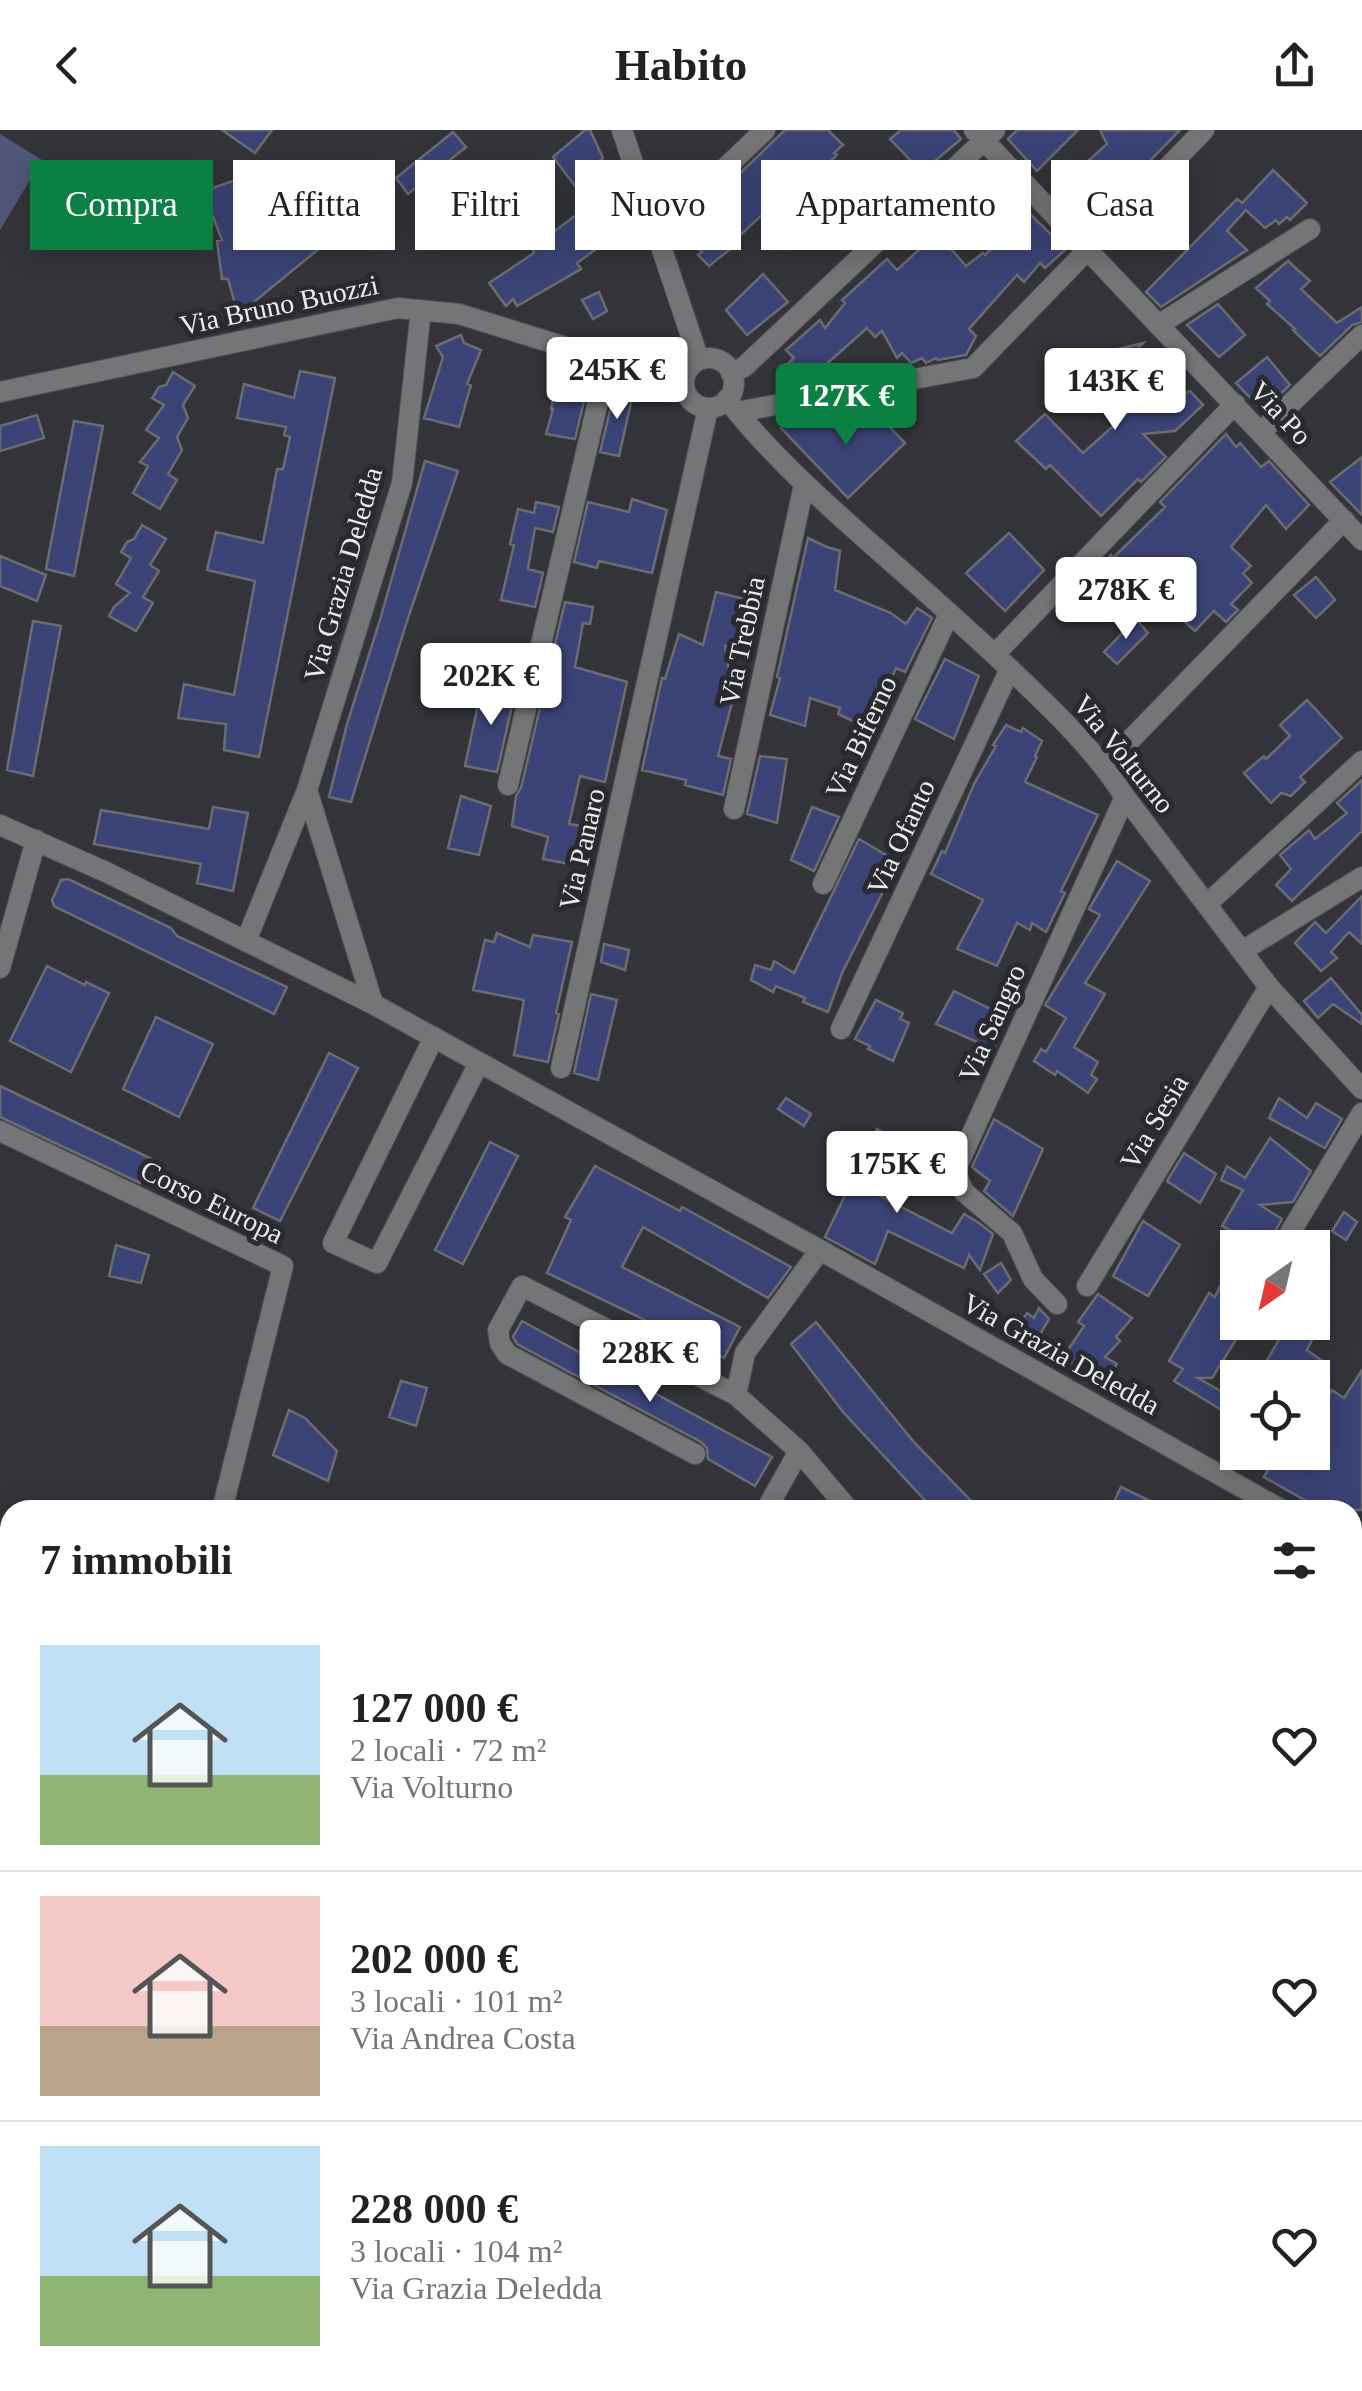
<!DOCTYPE html>
<html lang="it">
<meta charset="utf-8">
<style>
:root{--surface:#fff;--page:#f6f6f6;--text:#222;--muted:#767676;--line:#e0e0e0;--accent:#0b8043}
body{margin:0;font-family:Georgia,serif;background:var(--page);color:var(--text);height:100vh;display:flex;flex-direction:column;font-size:38px;white-space:nowrap}
*{box-sizing:border-box;margin:0}
p{font-size:32px;color:var(--muted)}
.icon{flex:none;width:55px;height:55px;fill:none;stroke:currentColor;stroke-width:2;stroke-linecap:round;stroke-linejoin:round}
.map{position:relative;flex:1;overflow:hidden}
.sheet{position:absolute;left:0px;top:1370px;width:1362px;height:892px;display:flex;flex-direction:column;background:var(--surface);border-radius:30px 30px 0 0;box-shadow:0 5px 25px #0003}
.sheet>*{flex:none}
.top-card{position:absolute;left:30px;top:30px;width:1302px;height:90px;display:flex;gap:20px}
.needle{width:65px;rotate:214deg}
.buttons{position:absolute;left:1220px;top:1100px;display:grid;gap:20px}
.buttons a{display:grid;place-items:center;width:110px;height:110px;border-radius:0px;background:var(--surface);box-shadow:0 5px 25px #0003;font-size:50px}
.price{position:absolute;translate:-50% -85px;padding:0 22px;border-radius:10px;background:#fff;color:#222;font-size:32px;line-height:65px;filter:drop-shadow(0 2px 5px #0008)}
.price::after{content:'';position:absolute;left:50%;top:60px;width:30px;height:22px;margin-left:-15px;background:inherit;clip-path:polygon(0 0,100% 0,50% 100%)}
.price.active{background:var(--accent);color:#fff}
ul{padding:0;list-style:none}
li{display:flex;align-items:center;gap:30px;height:250px;padding:0 40px}
li+li{border-top:2px solid var(--line)}
li span{display:grid;place-items:center;flex:none;width:280px;height:200px;border-radius:0px;color:#555}
li>.icon{margin-inline-start:auto}
span .icon{width:120px;height:120px;fill:#fffc;stroke-width:1}
li b{font-size:42px}
h2{display:flex;justify-content:space-between;align-items:center;height:120px;padding:0 40px;font-size:42px}
.tag{padding:0 35px;border-radius:0px;background:var(--surface);box-shadow:0 5px 25px #0003;font-size:35px;line-height:90px}
.tag.active{background:var(--accent);color:#fff}
header{display:flex;justify-content:space-between;align-items:center;height:130px;padding:0 40px;background:var(--surface);font-size:45px;font-weight:600}
.map>svg:first-child{display:block}
.green{fill:#505779}
.building{fill:#3b4376;stroke:#6b6c72;stroke-width:2.5}
.lines{fill:none;stroke-linecap:round;stroke-linejoin:round}
.minor-casing{stroke:#505156;stroke-width:22}
.tertiary-casing{stroke:#505156;stroke-width:22}
.minor{stroke:#747577;stroke-width:20}
.tertiary{stroke:#747577;stroke-width:20}
.labels{text-anchor:middle;dominant-baseline:central;stroke-width:10;stroke-linejoin:round;paint-order:stroke}
.street-label{font-size:28px;fill:#ebecef;stroke:#292a2f}
</style>
<header><svg class="icon" aria-label="back" viewBox="0 0 24 24"><path d="M15 5l-7 7 7 7"/></svg>Habito<svg class="icon" aria-label="share" viewBox="0 0 24 24"><path d="M12 15V3M7 8l5-5 5 5M5 13v7h14v-7"/></svg></header>
<div class="map">
<svg width="1362" height="2261" viewBox="0 0 1362 2261">
<rect width="100%" height="100%" fill="#333439"/>
<!-- green -->
<path class="green" d="M0 4 42 30 0 100Z"/>
<!-- building -->
<path class="building" d="M222 0H272L255 23Z
M585 0H590L603 28 575 56 553 27Z
M785 0H828L843 15 834 23 837 25 826 35 861 72 856 78 867 91 843 112 790 59 735 110 734 116 709 136 698 125 702 122 685 103 686 95Z
M901 0H954L961 9 922 42 890 9Z
M1017 0H1078L1037 41 1008 9Z
M1100 0H1180L1141 40 1105 42 1124 63 1089 97 1057 65V59L1107 14Z
M453 2 466 17 408 64 396 48Z
M1273 40 1307 73 1290 90 1287 87 1279 94 1276 90 1265 98 1246 80 1227 101 1247 120 1161 177 1146 162 1237 69 1242 73Z
M260 42 270 52 288 97 315 92 333 93 342 100 238 185 228 149H222L217 111 222 110 203 61Z
M603 65 625 98 577 133 581 139 517 176 513 169 506 176 489 153 534 123 532 118Z
M1030 84 1066 119 1045 138 1040 133 1024 152 1017 145 969 199 976 206 966 225 938 230 936 228 926 233 922 228 911 233 902 223 897 228 882 201 875 207 867 198 812 247 804 239 788 253 779 242 794 228 786 220 820 190 825 198 845 173 842 170 887 129 897 140 937 103 966 136 983 123 985 125 996 115 999 118Z
M1288 131 1310 151 1301 159 1337 193 1362 177V192L1352 195 1320 226 1293 200 1295 199 1267 174 1270 171 1256 158Z
M763 144 788 172 747 205 726 180Z
M599 162 607 181 593 189 582 170Z
M1218 174 1245 205 1219 227 1187 195Z
M461 205 464 213 481 220 467 254 471 255 459 297 424 288 443 227 436 216Z
M1143 213 1127 229 1153 255 1166 242 1186 263 1190 261 1203 275 1175 301 1143 304 1166 327 1141 352 1138 349 1101 386 1050 335 1046 339 1016 311 1045 284 1083 323 1129 282 1099 253 1103 249 1091 236 1106 222Z
M1267 227 1290 255 1263 281 1236 253Z
M300 241 335 248 259 627 224 620 226 594 178 588 184 554 234 565 255 451 207 440 216 402 263 413 277 339H283L290 307 284 305 286 297 237 288 244 254 294 268Z
M173 242 195 256 183 275 188 288 177 307 182 320 168 344 177 350 160 379 133 363 148 336 140 332 159 308 146 300 164 275 152 268 159 257 166 255Z
M556 254 586 263 575 309 546 304 553 279H551Z
M616 256 633 264 619 326 600 322Z
M856 282 867 294 877 284 905 313 848 368 781 298 797 285 806 295 814 283 822 289 824 286 839 299Z
M37 285 44 308 0 321V296Z
M74 291 103 296 74 446 46 439Z
M1226 304 1236 317 1240 313 1261 337 1269 331 1309 375 1286 399 1266 375 1231 417 1251 436 1243 443 1252 453 1231 474 1238 480 1226 492 1214 481 1195 501 1144 456 1121 482 1088 449 1111 425 1113 428 1165 377 1160 372Z
M1362 327V385L1330 352Z
M425 331 458 341 408 488 351 672 329 667 347 594 380 490Z
M632 369 667 380 652 443 599 431 597 438 574 432 588 372 629 382Z
M536 372 559 377 553 402 535 398 528 439 543 443 535 477 501 470 514 415 510 414 518 379 534 383Z
M142 395 166 409 150 435 159 441 143 467 153 473 136 501 109 486 114 477 130 463 116 454 131 428 121 422 127 412 134 409Z
M1009 403 1044 440 1005 481 966 443Z
M808 408 827 417 840 421 835 460 891 483 906 494 917 478 932 488 905 542 896 538 870 599 838 584 840 578 810 568 805 596 770 585 780 548 777 547Z
M0 426 46 445 37 471 0 456Z
M1316 447 1335 470 1316 488 1294 465Z
M716 462 749 470 742 486 744 487 738 519 725 516 732 560 735 561 718 626 731 629 723 665 685 655 686 650 642 640 662 548 665 549 679 504 703 515Z
M565 472 593 477 590 494 583 493 575 537 627 552 605 652 580 646 569 694 582 696 570 734 543 729 548 707 512 696 516 666 521 658Z
M1136 489 1148 503 1117 534 1104 522Z
M33 491 61 496 33 646 7 640Z
M945 529 979 546 954 609 915 589Z
M502 546 518 550 497 642 465 636 480 565 497 569Z
M1307 570 1342 608 1300 647 1305 652 1291 666 1281 663 1271 673 1244 643 1264 626 1266 629 1290 606 1280 595Z
M1006 595 1021 602 1023 598 1042 611 1035 626 1037 627 1025 652 1098 685 1061 761 1065 763 1046 802 1032 793 1030 800 1017 793 997 836 957 819 983 770 931 744 942 721 945 723 974 654 996 616 993 615Z
M760 626 787 629 777 693 747 684Z
M1362 650V701L1292 771 1276 755 1291 739 1280 725 1309 700 1315 709 1347 683 1337 673Z
M461 666 491 676 479 725 448 718Z
M213 677 248 683 233 761 197 753 201 734 94 714 101 680 209 699Z
M812 677 839 687 814 741 791 730Z
M859 709 898 732 842 843 828 882 803 872 805 868 776 856 773 862 751 850 755 835 771 840 774 831 794 843Z
M1117 731 1150 751 1085 853 1105 864 1074 917 1098 932 1091 945 1097 949 1088 963 1057 941 1055 945 1034 931 1041 919 1046 922 1066 888 1045 875 1100 785 1089 779Z
M68 749 171 798 177 806 287 857 274 884 54 776 52 770 61 750Z
M1362 766V814L1349 802 1331 822 1337 828 1321 841 1295 813 1315 792 1326 803Z
M497 803 530 817 533 805 572 812 556 883 559 884 548 932 514 925 524 870 473 860 485 810 494 812Z
M604 814 629 820 625 840 601 832Z
M47 836 85 855 86 852 109 863 71 942 10 911Z
M1331 848 1362 885V894L1333 874 1318 888 1304 871Z
M954 861 1007 887 993 919 936 894Z
M591 864 617 870 598 950 574 943Z
M876 870 903 883 900 889 909 893 893 931 868 919 870 916 855 909Z
M156 887 213 914 179 987 123 959Z
M329 923 358 938 280 1091 253 1078Z
M0 956 152 1029 140 1053 0 987Z
M786 968 811 984 804 996 778 979Z
M1279 968 1307 988 1316 973 1342 989 1325 1018 1269 988Z
M994 989 1043 1019 1013 1086 984 1061 990 1051 972 1037Z
M877 999 903 1015 880 1066 952 1103 964 1084 979 1093 993 1104 980 1140 969 1125 964 1138 888 1101 875 1134 825 1107Z
M1270 1008 1311 1041 1293 1072 1260 1075 1282 1089 1266 1118 1222 1096 1243 1060 1221 1050 1227 1036 1245 1048Z
M490 1012 518 1026 463 1134 435 1120Z
M1184 1023 1216 1044 1200 1073 1167 1051Z
M595 1036 680 1081 682 1077 791 1137 768 1168 643 1097 622 1137 740 1197 724 1228 547 1143 571 1090 565 1087Z
M1344 1082 1357 1092 1346 1110 1332 1101Z
M1143 1091 1180 1115 1148 1166 1113 1146Z
M116 1115 149 1125 141 1153 109 1146Z
M1001 1133 1011 1150 998 1163 984 1144Z
M1222 1152 1238 1161V1192H1247L1212 1248H1198L1238 1271V1290L1174 1251 1183 1239 1169 1231 1209 1163 1215 1167Z
M1098 1164 1132 1188 1116 1207 1120 1211 1105 1227 1117 1234 1102 1259 1058 1235 1084 1196 1078 1192Z
M1039 1178 1049 1189 1030 1222 1011 1209 1027 1183 1034 1188Z
M522 1191 772 1327 755 1356 708 1329 707 1318 701 1312 517 1214 513 1207Z
M816 1192 913 1311 980 1380H934L843 1282 791 1214Z
M1295 1195 1313 1208 1307 1220 1321 1230 1310 1248H1257L1281 1206Z
M1362 1240V1380H1322L1264 1347 1278 1322H1312V1295L1332 1260 1344 1268Z
M401 1251 427 1258 416 1296 389 1287Z
M289 1280 305 1288 337 1321 328 1351 273 1325Z
M1121 1357 1169 1380H1110Z"/>
<g class="lines">
<defs>
<path id="minor" d="M974 0 1362 410
M656 104 765 0
M1160 194 1310 99
M731 243 744 237 995 0
M737 282 973 238 1204 0
M1261 302 1362 205
M995 524 1235 274
M1105 636 1344 390
M508 655 608 229
M307 660 373 874
M734 679 804 355
M0 695 106 742 373 874 820 1120 1282 1380
M823 754 949 484
M1207 774 1362 631
M246 811 307 660 402 353 421 180
M1242 821 1362 747
M0 838 36 710
M841 899 1010 539
M434 907 333 1113 377 1133 479 933
M561 938 708 278
M0 1001 283 1136 222 1380
M1281 1118 1362 983
M1087 1156 1269 857
M1057 1174 1033 1149 1012 1103 964 1062 955 1041 1125 667
M799 1321 849 1380
M695 1324 507 1224 500 1213 498 1200 522 1156 736 1265
M766 1380 799 1321 736 1265 745 1223 820 1120
M1352 1416 1362 1421
M1352 1572 1362 1577
M1352 1667 1362 1648
M1352 1688 1362 1693
M1352 2214 1362 2218
M426 2261 428 2252
M1188 2261 1190 2252"/>
<path id="tertiary" d="M622 0 699 230
M684 253a25 25 0 1 1 50 0a25 25 0 1 1-50 0Z
M0 262 398 178 459 184 662 247 684 248
M727 269C766 320 813 362 861 405 912 450 964 495 1013 542 1054 581 1094 619 1125 667L1269 857 1362 959"/>
</defs>
<!-- minor casing -->
<use href="#minor" class="minor-casing"/>
<!-- tertiary casing -->
<use href="#tertiary" class="tertiary-casing"/>
<!-- minor -->
<use href="#minor" class="minor"/>
<!-- tertiary -->
<use href="#tertiary" class="tertiary"/>
</g>
<g class="labels">
<!-- street labels -->
<g class="street-label">
<text transform="translate(279 175) rotate(-12)">Via Bruno Buozzi</text>
<text transform="translate(1281 283) rotate(47)">Via Po</text>
<text transform="translate(343 444) rotate(-74)">Via Grazia Deledda</text>
<text transform="translate(742 511) rotate(-78)">Via Trebbia</text>
<text transform="translate(861 607) rotate(-65)">Via Biferno</text>
<text transform="translate(1124 624) rotate(51)">Via Volturno</text>
<text transform="translate(901 707) rotate(-65)">Via Ofanto</text>
<text transform="translate(582 719) rotate(-77)">Via Panaro</text>
<text transform="translate(992 893) rotate(-66)">Via Sangro</text>
<text transform="translate(1154 992) rotate(-59)">Via Sesia</text>
<text transform="translate(212 1072) rotate(26)">Corso Europa</text>
<text transform="translate(1061 1224) rotate(29)">Via Grazia Deledda</text>
</g>
</g>
</svg>
<div class="buttons">
<a><svg class="needle" viewBox="-14 -14 28 28"><path d="M0-13l5 13h-10z" fill="#e53935"/><path d="M0 13l5-13h-10z" fill="#767676"/></svg></a>
<a><svg class="icon" aria-label="locate" viewBox="0 0 24 24"><circle cx="12" cy="12" r="6"/><path d="M12 2v4M12 18v4M2 12h4M18 12h4"/></svg></a>
</div>
<b class="price" style="left:617px;top:292px">245K €</b>
<b class="price" style="left:1115px;top:303px">143K €</b>
<b class="price active" style="left:846px;top:318px">127K €</b>
<b class="price" style="left:1126px;top:512px">278K €</b>
<b class="price" style="left:491px;top:598px">202K €</b>
<b class="price" style="left:897px;top:1086px">175K €</b>
<b class="price" style="left:650px;top:1275px">228K €</b>
<div class="top-card">
<a class="tag active">Compra</a>
<a class="tag">Affitta</a>
<a class="tag">Filtri</a>
<a class="tag">Nuovo</a>
<a class="tag">Appartamento</a>
<a class="tag">Casa</a>
</div>
<section class="sheet">
<h2>7 immobili<svg class="icon" aria-label="filters" viewBox="0 0 24 24"><path d="M4 7h16M4 17h16"/><circle cx="9" cy="7" r="2"/><circle cx="15" cy="17" r="2"/></svg></h2>
<ul>
<li><span style="background:linear-gradient(#bfe0f5 65%,#8fb573 0)"><svg class="icon" aria-label="home" viewBox="0 0 24 24"><path d="M3 11l9-7 9 7M6 9v11h12V9"/></svg></span><div><b>127 000 €</b><p>2 locali · 72 m²</p><p>Via Volturno</p></div><svg class="icon" aria-label="heart" viewBox="0 0 24 24"><path d="M12 20l-8-8c-3-5 5-10 8-4 3-6 11-1 8 4z"/></svg></li>
<li><span style="background:linear-gradient(#f6c9c9 65%,#b9a48a 0)"><svg class="icon" aria-label="home" viewBox="0 0 24 24"><path d="M3 11l9-7 9 7M6 9v11h12V9"/></svg></span><div><b>202 000 €</b><p>3 locali · 101 m²</p><p>Via Andrea Costa</p></div><svg class="icon" aria-label="heart" viewBox="0 0 24 24"><path d="M12 20l-8-8c-3-5 5-10 8-4 3-6 11-1 8 4z"/></svg></li>
<li><span style="background:linear-gradient(#bfe0f5 65%,#8fb573 0)"><svg class="icon" aria-label="home" viewBox="0 0 24 24"><path d="M3 11l9-7 9 7M6 9v11h12V9"/></svg></span><div><b>228 000 €</b><p>3 locali · 104 m²</p><p>Via Grazia Deledda</p></div><svg class="icon" aria-label="heart" viewBox="0 0 24 24"><path d="M12 20l-8-8c-3-5 5-10 8-4 3-6 11-1 8 4z"/></svg></li>
</ul>
</section>
</div>
